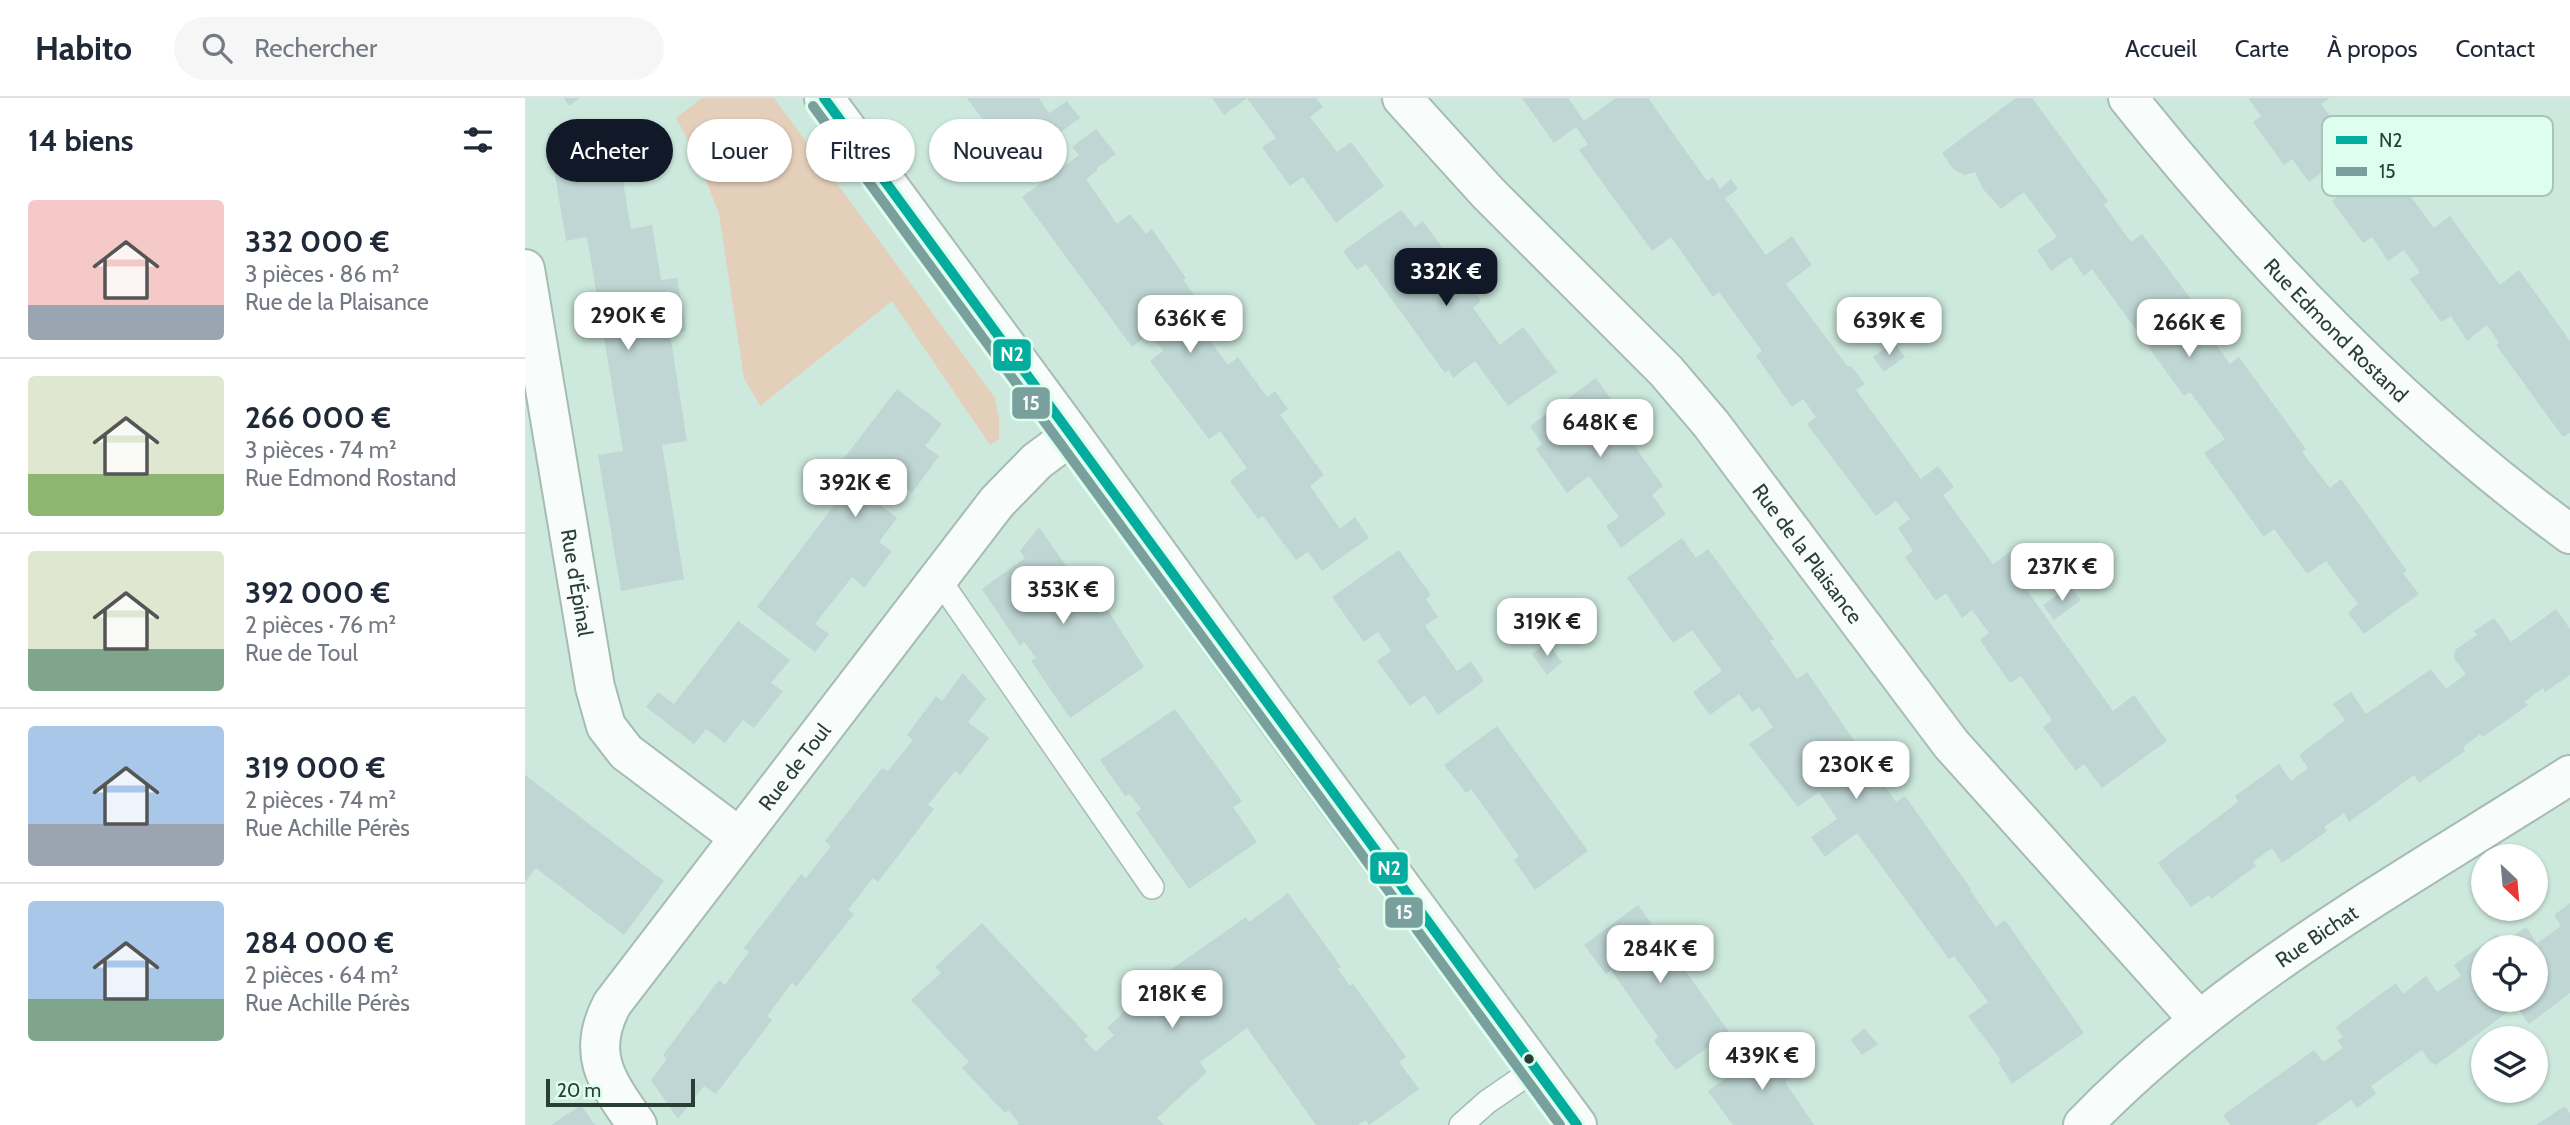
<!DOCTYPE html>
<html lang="fr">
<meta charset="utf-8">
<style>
:root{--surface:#fff;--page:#f6f6f7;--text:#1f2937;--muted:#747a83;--line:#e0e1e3;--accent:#111827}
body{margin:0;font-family:Cabin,sans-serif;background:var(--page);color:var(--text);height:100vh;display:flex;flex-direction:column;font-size:26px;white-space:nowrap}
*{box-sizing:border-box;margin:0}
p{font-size:23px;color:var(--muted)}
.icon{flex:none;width:38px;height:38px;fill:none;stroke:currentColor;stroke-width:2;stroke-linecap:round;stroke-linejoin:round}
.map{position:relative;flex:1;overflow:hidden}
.drawer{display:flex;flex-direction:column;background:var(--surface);width:525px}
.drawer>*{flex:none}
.hud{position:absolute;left:21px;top:21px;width:665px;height:63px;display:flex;gap:14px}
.needle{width:46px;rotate:154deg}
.tools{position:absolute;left:1946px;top:746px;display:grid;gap:14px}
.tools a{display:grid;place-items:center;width:77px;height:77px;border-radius:50%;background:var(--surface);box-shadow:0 2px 5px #0004;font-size:35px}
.scale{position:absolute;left:21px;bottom:18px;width:149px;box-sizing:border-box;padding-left:7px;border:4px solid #293f36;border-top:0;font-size:19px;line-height:24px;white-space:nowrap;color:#293f36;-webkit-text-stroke:5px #defeef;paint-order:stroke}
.price{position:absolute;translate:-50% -60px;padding:0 16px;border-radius:14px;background:#fff;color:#222;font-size:23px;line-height:46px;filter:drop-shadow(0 2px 4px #0008)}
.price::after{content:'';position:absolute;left:50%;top:42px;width:21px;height:16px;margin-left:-10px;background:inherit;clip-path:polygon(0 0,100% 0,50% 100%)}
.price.on{background:var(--accent);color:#fff}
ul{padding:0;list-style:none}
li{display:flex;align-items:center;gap:21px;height:175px;padding:0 28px}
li+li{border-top:2px solid var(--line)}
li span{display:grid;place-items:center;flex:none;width:196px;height:140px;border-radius:7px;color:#555}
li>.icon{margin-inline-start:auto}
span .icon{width:84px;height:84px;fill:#fffc;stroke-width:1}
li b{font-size:30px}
h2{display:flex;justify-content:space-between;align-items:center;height:84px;padding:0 28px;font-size:30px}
.chip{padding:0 24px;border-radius:32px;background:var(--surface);box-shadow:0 2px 5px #0004;font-size:24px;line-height:63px}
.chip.on{background:var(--accent);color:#fff}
header{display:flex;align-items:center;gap:42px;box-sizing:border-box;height:98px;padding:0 35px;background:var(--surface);border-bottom:2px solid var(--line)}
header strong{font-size:33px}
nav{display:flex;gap:38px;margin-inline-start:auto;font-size:24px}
.search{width:490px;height:63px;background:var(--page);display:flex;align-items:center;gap:18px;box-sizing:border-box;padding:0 24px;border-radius:38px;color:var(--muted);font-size:26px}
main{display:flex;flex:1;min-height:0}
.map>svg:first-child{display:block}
.green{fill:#e4cfba}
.building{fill:#bfd6d4;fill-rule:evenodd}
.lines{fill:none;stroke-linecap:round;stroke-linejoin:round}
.service-casing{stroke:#a6bcb3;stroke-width:26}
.minor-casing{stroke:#a6bcb3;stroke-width:42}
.tertiary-casing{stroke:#a6bcb3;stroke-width:42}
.service{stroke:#f8fcfa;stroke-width:23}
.minor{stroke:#f8fcfa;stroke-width:38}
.tertiary{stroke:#f8fcfa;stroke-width:38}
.bus-1-casing{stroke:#defeef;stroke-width:16}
.bus-2-casing{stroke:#defeef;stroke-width:16}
.bus-1{stroke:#04ac9e;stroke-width:10}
.bus-2{stroke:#7aa09d;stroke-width:10}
.bus-dot{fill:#293f36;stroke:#defeef;stroke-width:2.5}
.labels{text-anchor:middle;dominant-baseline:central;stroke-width:5;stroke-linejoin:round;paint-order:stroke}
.street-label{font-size:21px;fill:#293f36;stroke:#defeef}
.key{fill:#defeef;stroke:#a8c5b8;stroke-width:2}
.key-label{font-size:19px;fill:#293f36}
.line-badge{stroke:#defeef;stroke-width:2.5}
.badge-label{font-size:19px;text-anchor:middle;font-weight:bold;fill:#fff}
</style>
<header>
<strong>Habito</strong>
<div class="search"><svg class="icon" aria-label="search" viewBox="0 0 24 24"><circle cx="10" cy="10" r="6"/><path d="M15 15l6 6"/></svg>Rechercher</div>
<nav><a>Accueil</a><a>Carte</a><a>À propos</a><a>Contact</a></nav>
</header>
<main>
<section class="drawer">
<h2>14 biens<svg class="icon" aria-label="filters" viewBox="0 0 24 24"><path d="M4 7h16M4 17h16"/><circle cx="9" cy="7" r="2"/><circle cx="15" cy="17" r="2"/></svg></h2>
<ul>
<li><span style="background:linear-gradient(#f6c9c9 75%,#9aa5b1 0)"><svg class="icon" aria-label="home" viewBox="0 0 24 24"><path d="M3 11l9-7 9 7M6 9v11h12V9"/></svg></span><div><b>332 000 €</b><p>3 pièces · 86 m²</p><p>Rue de la Plaisance</p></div></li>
<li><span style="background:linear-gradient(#dfe7d0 70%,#8fb573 0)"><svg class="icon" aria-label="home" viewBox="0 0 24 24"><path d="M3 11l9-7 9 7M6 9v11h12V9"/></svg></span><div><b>266 000 €</b><p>3 pièces · 74 m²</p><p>Rue Edmond Rostand</p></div></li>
<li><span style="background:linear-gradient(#dfe7d0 70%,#7fa58c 0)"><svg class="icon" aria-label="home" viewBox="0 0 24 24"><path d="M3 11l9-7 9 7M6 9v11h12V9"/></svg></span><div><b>392 000 €</b><p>2 pièces · 76 m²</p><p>Rue de Toul</p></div></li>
<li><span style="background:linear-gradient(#a9c7e8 70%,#9aa5b1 0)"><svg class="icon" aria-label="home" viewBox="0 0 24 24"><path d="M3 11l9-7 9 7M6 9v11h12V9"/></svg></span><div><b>319 000 €</b><p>2 pièces · 74 m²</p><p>Rue Achille Pérès</p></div></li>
<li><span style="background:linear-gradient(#a9c7e8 70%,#7fa58c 0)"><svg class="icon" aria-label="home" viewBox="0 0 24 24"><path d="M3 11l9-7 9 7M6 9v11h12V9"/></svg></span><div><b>284 000 €</b><p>2 pièces · 64 m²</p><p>Rue Achille Pérès</p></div></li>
</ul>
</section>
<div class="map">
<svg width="2045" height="1027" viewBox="0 0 2045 1027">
<rect width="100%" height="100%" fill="#cde9dd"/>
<!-- green -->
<path class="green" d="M177 0H249L470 300 474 321V341L465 347 367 203 235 308 219 280 194 116 172 59 151 20Z"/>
<!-- building -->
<path class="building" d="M39 0H55L44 8Z
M442 0H514L524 15 542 3 555 20 485 71 460 38 466 33Z
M687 0H722L699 17Z
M722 0H791L798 9 785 19 812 54 826 44 859 88 811 125 778 79 765 88 737 49 751 40Z
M997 0H1043L1059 23 1091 0H1123L1182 83 1188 79 1195 91 1206 81 1213 91 1200 100 1241 157 1267 138 1287 167 1261 186 1323 269 1326 268 1340 286 1331 292 1396 381 1413 368 1429 389 1418 397 1468 466 1498 445 1513 466 1493 480 1588 613 1609 597 1642 643 1577 690 1559 666 1551 673 1518 629 1527 622 1511 599 1496 578 1485 585 1455 542 1464 535 1447 512 1437 520 1421 495 1411 503 1380 459 1388 453 1373 430 1385 421 1371 403 1351 418 1282 326 1291 319 1278 301 1267 309 1231 258 1237 253 1194 194 1188 199 1146 139 1127 153 1054 52 1063 46 1051 29 1029 45Z
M1491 0H1507L1583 103 1579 107 1606 144 1617 136 1684 225 1678 228 1705 266 1714 259 1781 351 1777 354 1805 390 1816 381 1882 473 1878 475 1894 496 1839 536 1823 515 1833 506 1801 463 1782 476 1749 431 1739 439 1679 355 1700 341 1665 294 1659 298 1567 171 1559 178 1546 159 1526 173 1512 152 1532 139 1499 94 1476 111 1458 91 1450 74 1440 77 1429 72 1417 55Z
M1723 0H1805L1796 6 1829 51 1865 26 1898 70 1876 85 1909 130 1925 118 1975 187 1994 172 2045 243V335L2038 339 1971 247 1974 245 1962 227 1942 243 1926 218 1916 224 1885 181 1895 174 1879 152 1863 163 1847 139 1838 145 1807 103 1815 96 1799 73 1784 84 1767 61 1759 67 1728 24 1736 18Z
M88 24 106 131 127 127 136 182 152 180 161 233 145 236 162 343 137 347 159 481 96 493 73 357 98 353 62 139 41 143 23 35Z
M571 31 591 56 572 70 573 72 561 81 592 126 605 116 621 136 627 131 661 180 658 182 686 219 675 229 703 267 713 259 742 299 750 293 763 311 755 317 799 377 785 388 815 431 830 419 844 440 797 473 783 454 771 462 738 418 733 421 705 383 722 370 695 333 684 341 625 263 638 253 625 235 607 249 497 99 554 57 547 49Z
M876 112 890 129 898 123 956 203 948 210 975 247 998 229 1032 274 983 308 950 263 928 280 924 272 920 275 841 166 832 172 818 153Z
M1369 244 1380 259 1359 274 1348 259Z
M1071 280 1098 318 1091 322 1138 388 1127 397 1141 416 1096 450 1081 428 1094 419 1064 378 1042 395 1011 351 1017 346 1005 328Z
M372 291 417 326 400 348 414 358 387 395 373 384 356 407 372 420 354 444 367 453 339 490 327 479 308 503 290 526 304 536 290 554 232 509 326 385 310 372Z
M514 429 548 478 557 472 619 569 545 620 506 563 511 560 499 544 495 548 457 491 500 460 495 453Z
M1157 440 1171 460 1183 451 1249 541 1245 543 1272 581 1282 574 1371 704 1380 698 1446 791 1445 792 1471 829 1480 822 1559 935 1487 986 1473 964 1476 962 1443 918 1463 904 1429 858 1424 861 1332 735 1300 759 1286 739 1312 721 1294 694 1273 709 1224 646 1248 629 1234 609 1227 614 1214 596 1185 617 1168 594 1197 573 1167 532 1148 545 1102 480Z
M874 452 906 497 901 501 913 519 900 528 932 573 946 563 959 583 913 617 900 597 885 608 852 563 866 553 853 534 839 544 807 499Z
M1545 488 1556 502 1529 522 1518 507Z
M2031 511 2045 531V577L2020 594 2018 590 1999 604 2003 607 1958 639 1955 636 1938 649 1940 653 1894 685 1889 677 1824 724 1819 715 1799 729 1802 733 1757 765 1747 750 1728 764 1731 768 1686 801 1684 797 1666 809 1633 765 1713 704 1710 698 1754 666 1766 683 1783 670 1774 657 1820 622 1808 606 1826 594 1841 616 1906 571 1921 591 1941 576 1929 560 1930 552 1952 537 1949 533 1969 520 1986 544Z
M213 523 265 562 246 585 258 593 229 630 218 622 200 645 181 631 169 646 121 609 133 594 149 606Z
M1022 544 1037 564 1022 577 1007 556Z
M438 575 461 601 443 624 464 640 435 677 430 673 403 707 409 711 353 784 348 780 323 812 329 816 271 889 267 885 242 918 247 922 191 996 179 988 153 1021 126 982 142 961 138 957 194 882 200 887 224 854 219 850 276 776 281 780 306 748 300 743 357 670 363 673 388 642 382 637 411 598 417 603Z
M650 611 717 703 708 709 732 744 664 791 611 715 616 711 605 696 600 698 575 662Z
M972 628 1063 753 1010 792 989 762 994 758 946 691 941 695 919 667Z
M0 677 139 783 99 837 11 770 0 784Z
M763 795 816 869 813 871 825 888 828 886 881 959 874 964 894 991 844 1027 841 1022 833 1027H791L722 930 675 964 682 974 632 1020 639 1027H492L494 1025 483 1012 480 1015 437 970 444 964 386 902 416 875 410 869 457 825 563 938 559 941 571 954 589 937 582 930 637 878 721 819 724 824Z
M2045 805V895L2004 926 1991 908 1911 967 1905 964 1897 952 1846 988 1851 996 1832 1010 1826 1002 1791 1027H1705L1698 1017 1789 952 1798 964 1818 950 1812 942 1818 939 1811 929 1871 885 1878 896 1901 878 1912 894 1936 878 1929 867 1972 836 1978 845 2001 829 2012 845 2036 828 2029 817ZM1958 849H2011V901H1958Z
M1113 807 1140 845 1156 832 1176 859 1159 871 1204 934 1151 972 1129 943 1133 939 1086 872 1081 876 1059 847Z
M1339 930 1353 946 1337 957 1326 942Z
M1252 943 1275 972 1260 984 1289 1027H1208L1183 993Z
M56 1007 70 1027H26Z
M2040 1008 2045 1015V1027H2011Z"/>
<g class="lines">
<defs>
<path id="service" d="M413 480 627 789
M936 1027 962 1004 1010 971"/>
<g id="minor">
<path id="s1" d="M877 0 963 95 1141 273 1186 326 1426 646 1674 922"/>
<path id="s2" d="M1603 0C1731 160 1880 315 2045 436"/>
<path id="s3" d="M0 171 70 589 81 628 101 654 214 739"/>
<path id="s4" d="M112 1027C83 985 60 957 87 906L472 404 512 363 547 337"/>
<path id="s5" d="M1558 1027C1696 883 1877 784 2045 677"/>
</g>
<path id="tertiary" d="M299 0 547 337 743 608 1052 1027"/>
</defs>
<!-- service casing -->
<use href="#service" class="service-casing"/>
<!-- minor casing -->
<use href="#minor" class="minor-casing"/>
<!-- tertiary casing -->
<use href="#tertiary" class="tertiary-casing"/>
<!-- service -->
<use href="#service" class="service"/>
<!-- minor -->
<use href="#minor" class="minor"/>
<!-- tertiary -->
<use href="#tertiary" class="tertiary"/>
<defs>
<path id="bus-1" d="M299 0 1052 1027"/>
<path id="bus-2" d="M288 8 1035 1027"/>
</defs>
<!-- bus-1 casing -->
<use href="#bus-1" class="bus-1-casing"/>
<!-- bus-2 casing -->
<use href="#bus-2" class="bus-2-casing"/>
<!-- bus-1 -->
<use href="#bus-1" class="bus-1"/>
<!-- bus-2 -->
<use href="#bus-2" class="bus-2"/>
</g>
<!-- markers -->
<circle class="bus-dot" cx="1004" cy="961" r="6"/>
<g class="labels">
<!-- street labels -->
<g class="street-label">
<text stroke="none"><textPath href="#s2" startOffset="312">Rue Edmond Rostand</textPath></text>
<text stroke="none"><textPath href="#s1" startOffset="611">Rue de la Plaisance</textPath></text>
<text stroke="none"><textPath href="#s3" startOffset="318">Rue d'Épinal</textPath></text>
<text stroke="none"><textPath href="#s4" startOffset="432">Rue de Toul</textPath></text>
<text stroke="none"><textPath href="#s5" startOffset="301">Rue Bichat</textPath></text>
</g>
</g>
<!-- legend -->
<rect x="1797" y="18" width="231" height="80" rx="10" class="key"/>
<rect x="1811" y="38" width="31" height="8" fill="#04ac9e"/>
<rect x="1811" y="69" width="31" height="9" fill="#7aa09d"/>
<g class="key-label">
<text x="1854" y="49">N2</text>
<text x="1854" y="80">15</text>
</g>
<g class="line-badge">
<rect x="467" y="240" width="40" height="34" rx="7" fill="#04ac9e"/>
<rect x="486" y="288" width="40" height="34" rx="7" fill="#7aa09d"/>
<rect x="844" y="753" width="40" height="34" rx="7" fill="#04ac9e"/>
<rect x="859" y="798" width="40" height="33" rx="7" fill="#7aa09d"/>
</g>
<g class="badge-label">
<text x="487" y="263">N2</text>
<text x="506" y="312">15</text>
<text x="864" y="777">N2</text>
<text x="879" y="821">15</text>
</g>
</svg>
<div class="tools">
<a><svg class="needle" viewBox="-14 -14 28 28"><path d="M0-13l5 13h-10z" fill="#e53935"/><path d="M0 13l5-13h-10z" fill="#747a83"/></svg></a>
<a><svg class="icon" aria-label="locate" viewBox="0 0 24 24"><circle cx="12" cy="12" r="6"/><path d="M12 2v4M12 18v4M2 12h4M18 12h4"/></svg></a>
<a><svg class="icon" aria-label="layers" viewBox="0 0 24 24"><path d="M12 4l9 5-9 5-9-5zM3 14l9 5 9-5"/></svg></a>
</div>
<div class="scale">20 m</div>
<b class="price on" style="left:921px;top:210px">332K €</b>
<b class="price" style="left:103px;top:254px">290K €</b>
<b class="price" style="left:665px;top:257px">636K €</b>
<b class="price" style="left:1364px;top:259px">639K €</b>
<b class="price" style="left:1664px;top:261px">266K €</b>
<b class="price" style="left:1075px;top:361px">648K €</b>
<b class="price" style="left:330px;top:421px">392K €</b>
<b class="price" style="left:1537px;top:505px">237K €</b>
<b class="price" style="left:538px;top:528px">353K €</b>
<b class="price" style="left:1022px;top:560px">319K €</b>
<b class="price" style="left:1331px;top:703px">230K €</b>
<b class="price" style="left:1135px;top:887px">284K €</b>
<b class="price" style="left:647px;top:932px">218K €</b>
<b class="price" style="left:1237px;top:994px">439K €</b>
<div class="hud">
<a class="chip on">Acheter</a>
<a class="chip">Louer</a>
<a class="chip">Filtres</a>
<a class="chip">Nouveau</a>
</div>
</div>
</main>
